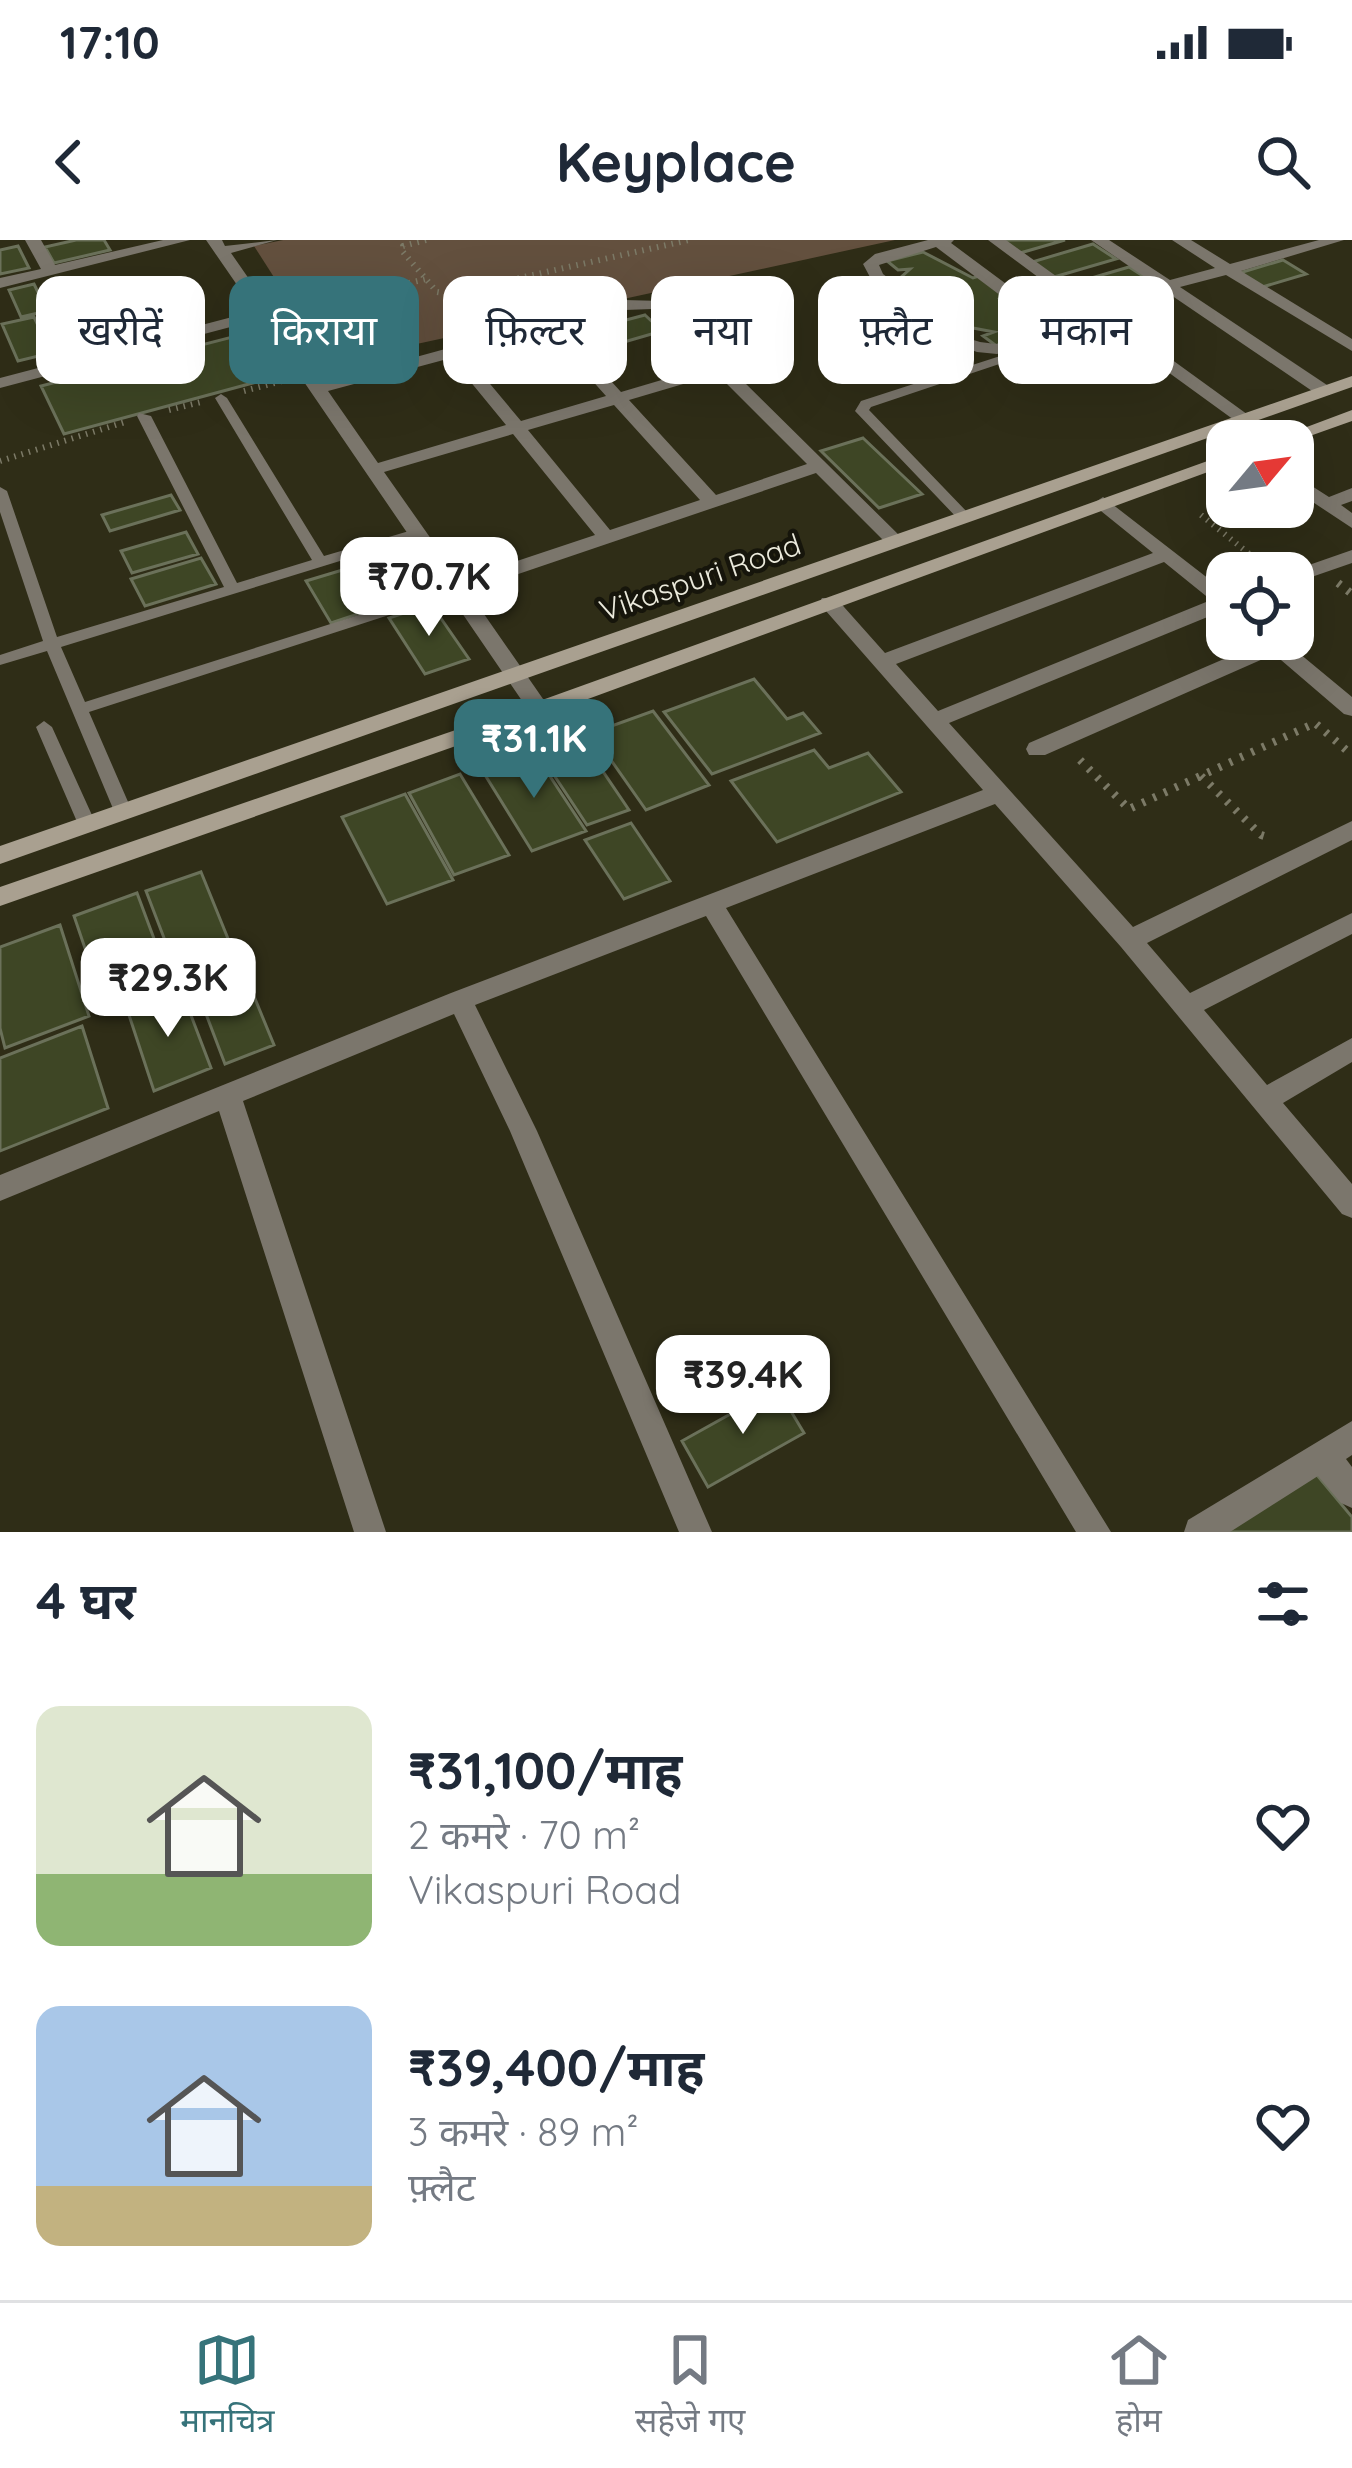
<!DOCTYPE html>
<html lang="hi">
<meta charset="utf-8">
<style>
:root{--surface:#fff;--page:#f2f2f3;--text:#1f2937;--muted:#747a83;--line:#e0e1e3;--accent:#36737a}
body{margin:0;font-family:Quicksand,"Noto Sans Devanagari",sans-serif;background:var(--page);color:var(--text);height:100vh;display:flex;flex-direction:column;font-size:45px;white-space:nowrap}
*{box-sizing:border-box;margin:0}
p{font-size:39px;color:var(--muted)}
.icon{flex:none;width:66px;height:66px;fill:none;stroke:currentColor;stroke-width:2;stroke-linecap:round;stroke-linejoin:round}
.map{position:relative;height:1292px;overflow:hidden}
.panel{display:flex;flex-direction:column;background:var(--surface);flex:1}
.panel>*{flex:none}
.guide{position:absolute;left:36px;top:36px;width:1281px;height:108px;display:flex;gap:24px}
.needle{width:78px;rotate:61deg}
.tools{position:absolute;left:1206px;top:180px;display:grid;gap:24px}
.tools a{display:grid;place-items:center;width:108px;height:108px;border-radius:24px;background:var(--surface);box-shadow:0 12px 48px #0002;font-size:60px}
.price{position:absolute;translate:-50% -102px;padding:0 27px;border-radius:24px;background:#fff;color:#222;font-size:39px;line-height:78px;filter:drop-shadow(0 3px 6px #0008)}
.price::after{content:'';position:absolute;left:50%;top:72px;width:36px;height:27px;margin-left:-18px;background:inherit;clip-path:polygon(0 0,100% 0,50% 100%)}
.price.selected{background:var(--accent);color:#fff}
ul{padding:0;list-style:none}
li{display:flex;align-items:center;gap:36px;height:300px;padding:0 36px}
li span{display:grid;place-items:center;flex:none;width:336px;height:240px;border-radius:24px;color:#555}
li>.icon{margin-inline-start:auto}
span .icon{width:144px;height:144px;fill:#fffc;stroke-width:1}
li b{font-size:51px}
h2{display:flex;justify-content:space-between;align-items:center;height:144px;padding:0 36px;font-size:51px}
.tag{padding:0 42px;border-radius:24px;background:var(--surface);box-shadow:0 12px 48px #0002;font-size:42px;line-height:108px}
.tag.selected{background:var(--accent);color:#fff}
.status{display:flex;justify-content:space-between;align-items:center;height:84px;padding:0 60px;background:var(--surface);direction:ltr}
.status svg{height:33px;fill:currentColor}
header{display:flex;justify-content:space-between;align-items:center;height:156px;padding:0 36px;background:var(--surface);font-size:54px;font-weight:800}
.tabs{display:flex;justify-content:space-around;align-items:center;height:168px;border-top:3px solid var(--line);background:var(--surface);font-size:33px;color:var(--muted)}
.tabs a{display:grid;justify-items:center;gap:6px}
.tabs .selected{color:var(--accent)}
.map>svg:first-child{display:block}
.green{fill:#63503e}
.building{fill:#3e4625;stroke:#6b715a;stroke-width:3}
.lines{fill:none;stroke-linecap:round;stroke-linejoin:round}
.path-far1{stroke:#7c7a67;stroke-width:6;stroke-dasharray:1.5 6;stroke-linecap:butt}
.path{stroke:#7c7a67;stroke-width:8;stroke-dasharray:3 9;stroke-linecap:butt}
.lane{fill:#7b766c;fill-rule:evenodd}
.street{fill:#7b766c;fill-rule:evenodd}
.secondary{fill:#a9a090;fill-rule:evenodd}
.labels{text-anchor:middle;dominant-baseline:central;stroke-width:9;stroke-linejoin:round;paint-order:stroke}
.street-label{font-size:30px;fill:#ebeadc;stroke:#16150b}
</style>
<div class="status"><b>17:10</b><svg viewBox="0 0 49 12"><path d="M0 12V9h3v3zM5 12V6h3v6zM10 12V3h3v9zM15 12V0h3v12zM26 1h20v11H26zM47 4h2v5h-2z"/></svg></div>
<header><svg class="icon" aria-label="back" viewBox="0 0 24 24"><path d="M15 5l-7 7 7 7"/></svg>Keyplace<svg class="icon" aria-label="search" viewBox="0 0 24 24"><circle cx="10" cy="10" r="6"/><path d="M15 15l6 6"/></svg></header>
<div class="map">
<svg width="1352" height="1292" viewBox="0 0 1352 1292">
<rect width="100%" height="100%" fill="#2f2d17"/>
<!-- green -->
<path class="green" d="M283 0H895L329 123 254 6Z"/>
<!-- building -->
<path class="building" d="M76 0H104L110 10 54 23 45 7Z
M1000 0H1065L1020 13Z
M1093 4 1116 19 1054 37 1032 22Z
M18 6 29 28 0 34V10Z
M923 12 973 38 979 36 1007 57 1000 59 1035 95 998 107 983 96 994 92 952 84 940 75H952L936 63 931 65 927 61 933 60 920 51H908L898 43H905L900 38 910 29 898 30 887 21Z
M1283 20 1306 34 1259 48 1236 34Z
M1129 27 1151 41 1086 61 1064 46Z
M34 44 47 71 21 77 9 50Z
M142 51 159 81 127 89 110 59Z
M107 60 123 92 94 99 77 67Z
M74 68 91 100 55 109 40 76Z
M645 75 662 91 624 102 607 85Z
M34 77 51 113 18 121 2 84Z
M256 91 286 134 64 194 41 146Z
M863 198 922 254 879 268 821 211Z
M171 255 180 270 110 291 102 275Z
M186 292 198 314 132 333 121 311Z
M398 312 425 351 380 366 355 326Z
M201 318 216 344 145 366 131 339Z
M349 328 376 368 331 383 306 341Z
M431 364 469 419 425 434 389 378Z
M754 439 787 479 803 473 820 493 712 534 664 472Z
M653 471 709 545 646 570 592 493Z
M579 496 629 570 587 585 538 511Z
M814 510 829 528 868 513 901 552 777 602 731 541Z
M534 512 586 591 532 611 482 530Z
M460 534 509 615 454 635 409 553Z
M405 554 453 640 387 664 342 577Z
M631 583 670 641 624 659 585 600Z
M201 632 235 716 179 737 146 651Z
M137 653 169 739 104 764 74 676Z
M60 685 89 776 5 808 0 788V707Z
M242 727 274 805 225 824 195 745Z
M181 749 211 828 154 851 127 769Z
M82 786 108 868 0 911V818Z
M777 1148 804 1193 708 1247 682 1201Z
M1312 1229 1352 1277V1292H1220Z"/>
<g class="lines">
<!-- path-far1 -->
<path class="path-far1" d="M426 0 403 6V12L437 52 448 54 689 0
M334 61 355 89
M292 71 426 39
M244 151 282 141
M169 170 201 162
M0 221 125 182
M1201 275 1263 325"/>
<!-- path -->
<path class="path" d="M1259 322 1270 331
M1338 343 1352 354
M1080 520 1129 569 1315 483 1352 515
M1201 536 1261 595 1271 598"/>
<!-- lane -->
<path class="lane" d="M1109 81 1119 84 871 167 869 170 969 274V280H959L855 171 861 161Z
M221 154 227 158 324 316 416 289 423 293 421 296 61 407 85 462 450 346 455 344 462 349 460 352 89 472 132 571 123 577 114 571 47 411 0 425V415L43 401 0 272V247L7 251 57 397 224 347 137 176 139 173 151 176 237 343 312 320 215 158Z
M44 481 52 487 96 584 93 589 87 590 78 584 36 487Z"/>
<!-- street -->
<path class="street" d="M25 0H41L55 25 163 0H190L0 48V38L41 29Z
M206 0H222L225 6 277 0 231 13 321 143 624 60 662 61 905 301 895 307 888 305 816 233 468 351 550 469 547 474H531L261 79 0 148V138L255 71ZM652 69 709 126 621 152 562 87 625 70ZM548 91 606 156 521 181 465 114ZM451 118 506 185 378 223 328 151ZM717 134 807 224 716 255 629 160ZM614 165 700 260 610 290 528 190ZM513 194 595 295 460 340 384 232Z
M928 0H954L951 3 1060 84 1089 75 988 0H1006L1092 62 1155 44 1091 0H1109L1170 40 1215 28 1172 0H1191L1230 24 1319 0H1344L1241 31 1352 99V111L1226 35 1180 47 1330 147V155H1318L1165 51 1102 69 1284 201H1263L1099 82 997 114 977 112 955 104 871 39 863 24 875 14ZM936 7 1045 89 996 104 980 102 967 98 883 34 879 25Z
M1293 234 1329 257 1352 248V261L1341 265 1352 273V288L1293 249Z
M1103 257 1227 353V369L949 483 1133 687 1352 581V600L1147 703 1190 753 1352 673V694L1204 770 1267 845 1352 798V822L1283 863 1352 944V978L1342 974 1121 707 995 564 726 668 1111 1292H1076L706 676 475 765 537 891 712 1292H679L510 891 454 774 243 861 386 1292H354L219 871 0 961V935L451 753 983 550 819 363 822 358H836L885 413 1153 313 1096 267 1094 263ZM1164 322 1211 360 938 471 896 424Z
M1352 310V323L1300 341 1293 343V333H1286Z
M1259 399H1282L1352 457V476L1344 474 1274 414 1045 515H1029L1026 509 1029 503 1261 403Z
M1352 1181V1215L1346 1219 1352 1227V1268L1341 1263 1318 1236 1230 1292H1184L1188 1280Z"/>
<!-- secondary -->
<path class="secondary" d="M1352 136V147L0 624V606Z
M1352 170V181L1293 202 1269 201Z
M1227 214V225L547 474 0 666V647L531 464Z"/>
</g>
<g class="labels">
<!-- street labels -->
<g class="street-label">
<text transform="translate(700 337) rotate(-19)">Vikaspuri Road</text>
</g>
</g>
</svg>
<div class="tools">
<a><svg class="needle" viewBox="-14 -14 28 28"><path d="M0-13l5 13h-10z" fill="#e53935"/><path d="M0 13l5-13h-10z" fill="#747a83"/></svg></a>
<a><svg class="icon" aria-label="locate" viewBox="0 0 24 24"><circle cx="12" cy="12" r="6"/><path d="M12 2v4M12 18v4M2 12h4M18 12h4"/></svg></a>
</div>
<b class="price" style="left:429px;top:399px">₹70.7K</b>
<b class="price selected" style="left:534px;top:561px">₹31.1K</b>
<b class="price" style="left:168px;top:800px">₹29.3K</b>
<b class="price" style="left:743px;top:1197px">₹39.4K</b>
<div class="guide">
<a class="tag">खरीदें</a>
<a class="tag selected">किराया</a>
<a class="tag">फ़िल्टर</a>
<a class="tag">नया</a>
<a class="tag">फ़्लैट</a>
<a class="tag">मकान</a>
</div>
</div>
<section class="panel">
<h2>4 घर<svg class="icon" aria-label="filters" viewBox="0 0 24 24"><path d="M4 7h16M4 17h16"/><circle cx="9" cy="7" r="2"/><circle cx="15" cy="17" r="2"/></svg></h2>
<ul>
<li><span style="background:linear-gradient(#dfe7d0 70%,#8fb573 0)"><svg class="icon" aria-label="home" viewBox="0 0 24 24"><path d="M3 11l9-7 9 7M6 9v11h12V9"/></svg></span><div><b>₹31,100/माह</b><p>2 कमरे · 70 m²</p><p>Vikaspuri Road</p></div><svg class="icon" aria-label="heart" viewBox="0 0 24 24"><path d="M12 20l-8-8c-3-5 5-10 8-4 3-6 11-1 8 4z"/></svg></li>
<li><span style="background:linear-gradient(#a9c7e8 75%,#c2b280 0)"><svg class="icon" aria-label="home" viewBox="0 0 24 24"><path d="M3 11l9-7 9 7M6 9v11h12V9"/></svg></span><div><b>₹39,400/माह</b><p>3 कमरे · 89 m²</p><p>फ़्लैट</p></div><svg class="icon" aria-label="heart" viewBox="0 0 24 24"><path d="M12 20l-8-8c-3-5 5-10 8-4 3-6 11-1 8 4z"/></svg></li>
</ul>
</section>
<nav class="tabs">
<a class="selected"><svg class="icon" aria-label="map" viewBox="0 0 24 24"><path d="M3 6l6-2 6 2 6-2v14l-6 2-6-2-6 2zM9 4v14M15 6v14"/></svg>मानचित्र</a>
<a><svg class="icon" aria-label="saved" viewBox="0 0 24 24"><path d="M7 4h10v16l-5-4-5 4z"/></svg>सहेजे गए</a>
<a><svg class="icon" aria-label="home" viewBox="0 0 24 24"><path d="M3 11l9-7 9 7M6 9v11h12V9"/></svg>होम</a>
</nav>
